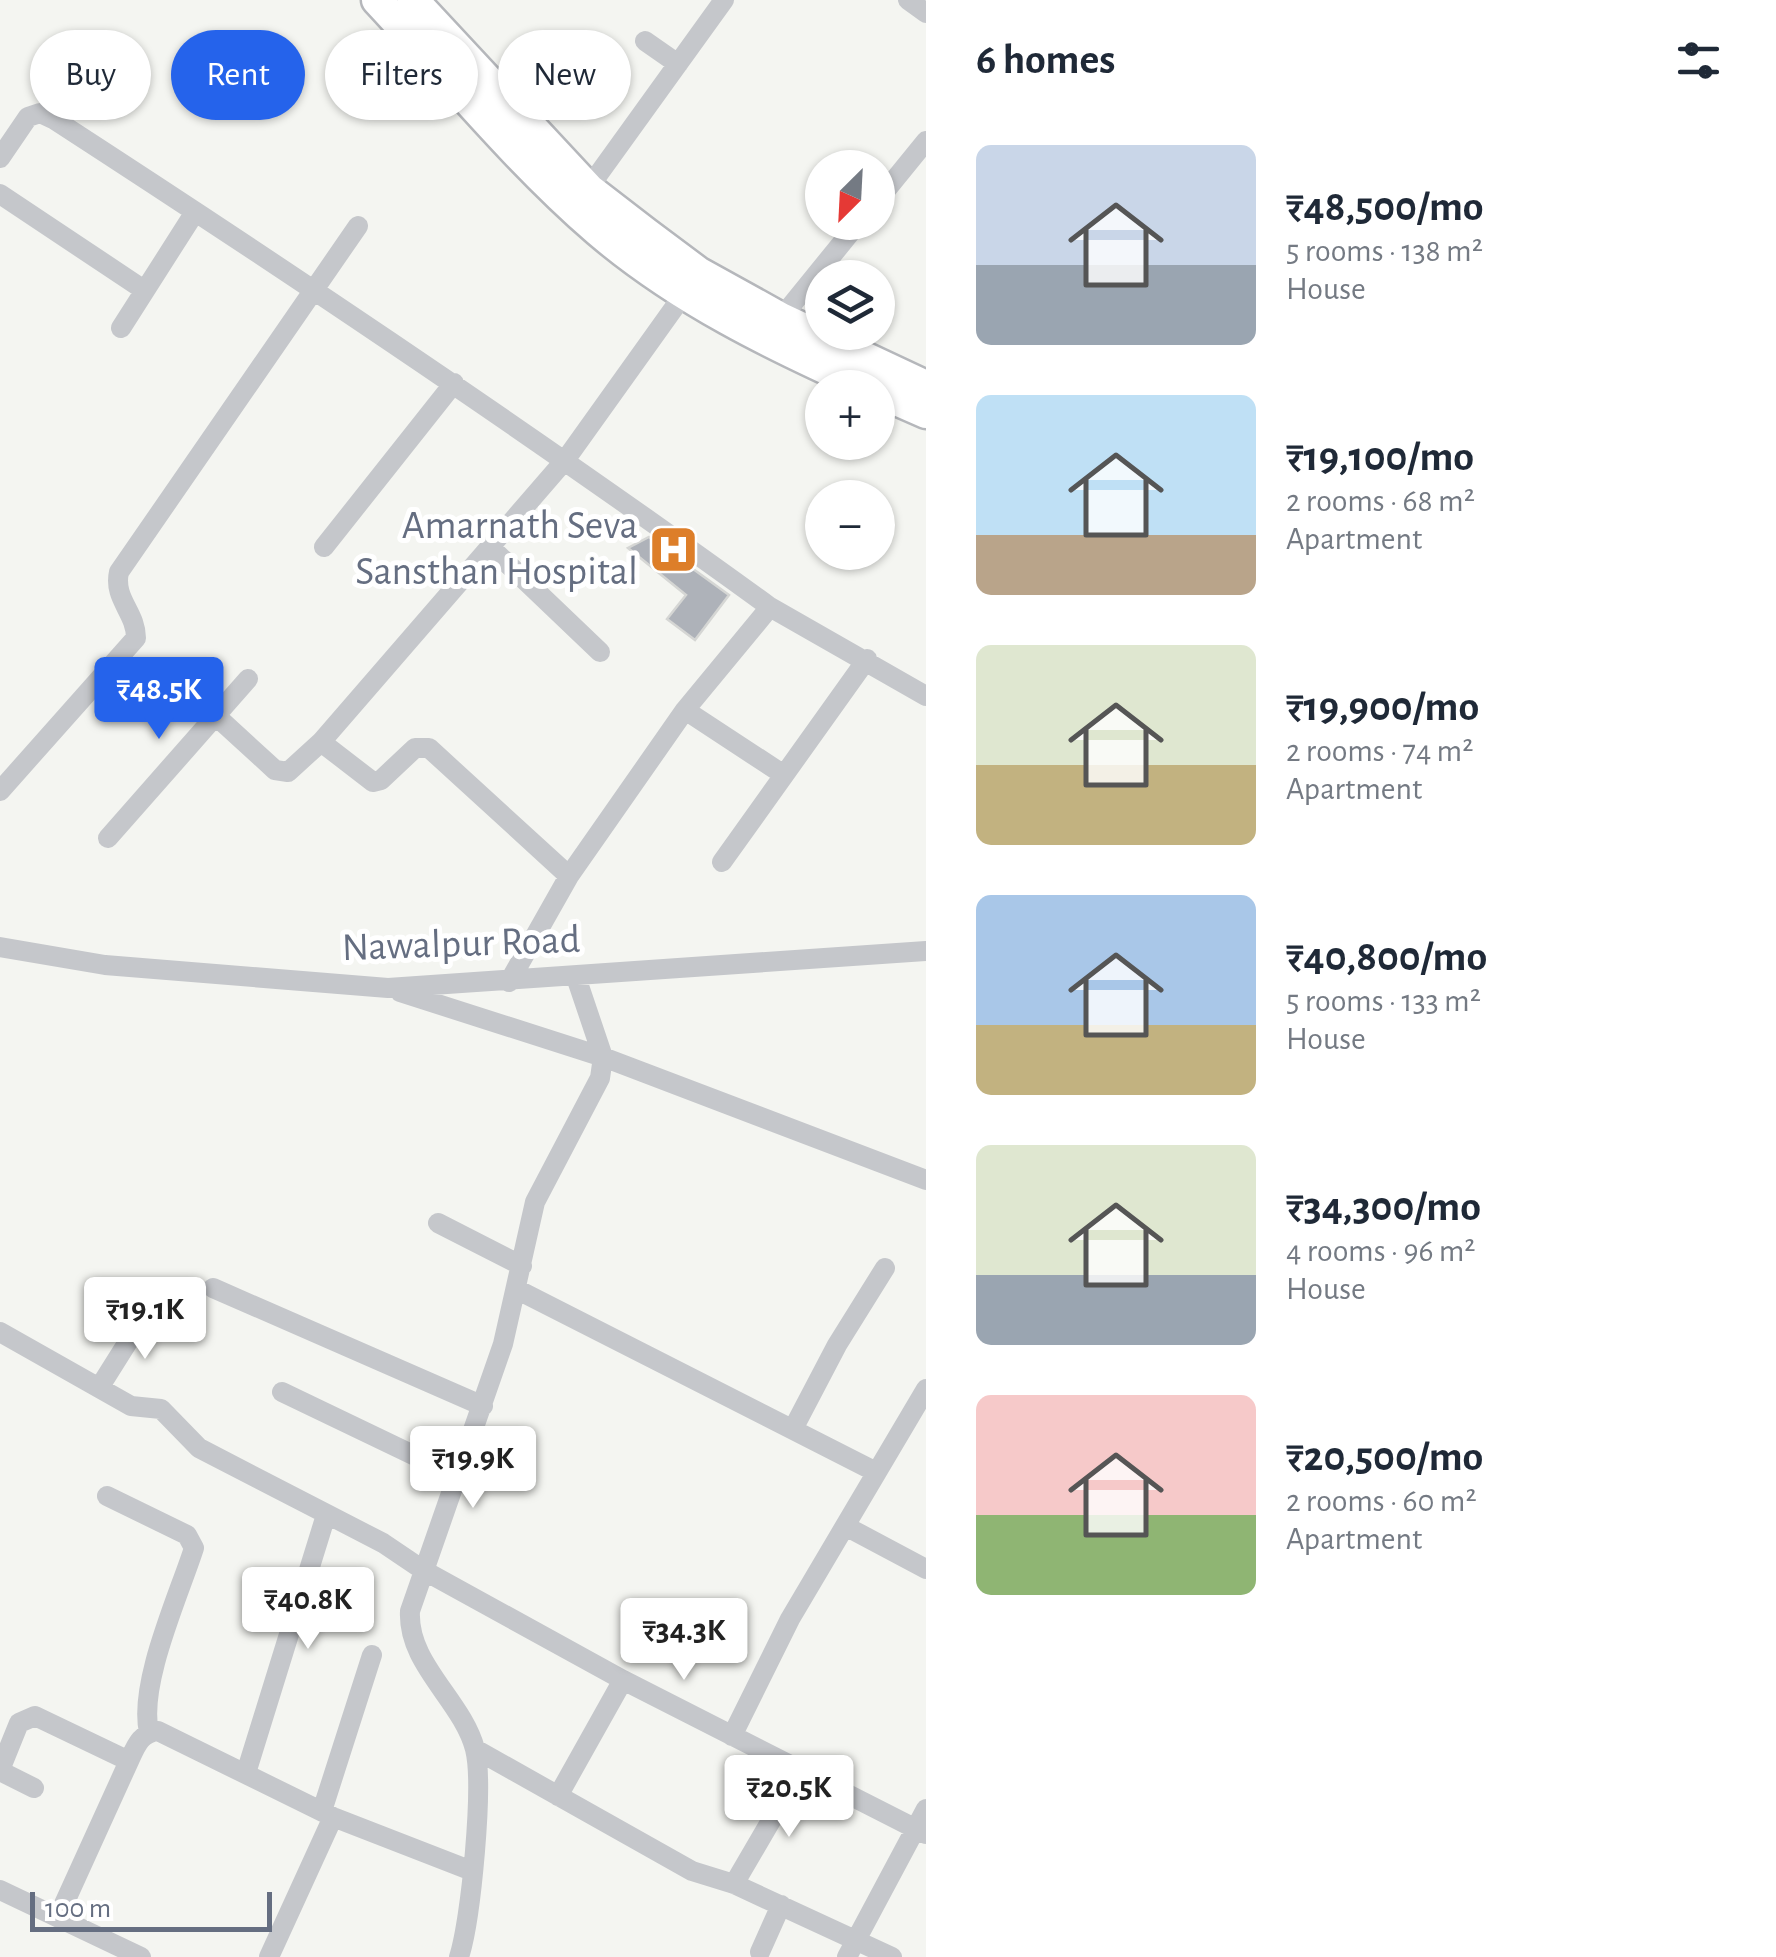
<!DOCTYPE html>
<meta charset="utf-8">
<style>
:root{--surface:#fff;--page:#f2f2f3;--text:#1f2937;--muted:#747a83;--accent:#2563eb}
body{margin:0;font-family:"Alegreya Sans",sans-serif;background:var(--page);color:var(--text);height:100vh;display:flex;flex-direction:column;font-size:38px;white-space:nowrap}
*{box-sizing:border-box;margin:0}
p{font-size:32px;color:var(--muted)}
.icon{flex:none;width:55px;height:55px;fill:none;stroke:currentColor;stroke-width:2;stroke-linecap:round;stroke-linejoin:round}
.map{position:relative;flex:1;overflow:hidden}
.drawer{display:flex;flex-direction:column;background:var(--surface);width:850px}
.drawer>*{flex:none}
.guide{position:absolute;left:30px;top:30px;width:745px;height:90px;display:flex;gap:20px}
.needle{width:65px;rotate:204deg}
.controls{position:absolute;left:805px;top:150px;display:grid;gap:20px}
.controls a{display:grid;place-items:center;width:90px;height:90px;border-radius:50%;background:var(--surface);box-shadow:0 2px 8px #0004;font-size:50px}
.scale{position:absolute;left:30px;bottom:25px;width:242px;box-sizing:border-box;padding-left:10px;border:5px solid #656e81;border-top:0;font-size:28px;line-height:35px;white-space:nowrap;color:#656e81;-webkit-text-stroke:8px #fff;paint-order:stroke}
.price{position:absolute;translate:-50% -85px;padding:0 22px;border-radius:10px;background:#fff;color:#222;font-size:32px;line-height:65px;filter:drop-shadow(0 2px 5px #0008)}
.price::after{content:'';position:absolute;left:50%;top:60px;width:30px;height:22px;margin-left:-15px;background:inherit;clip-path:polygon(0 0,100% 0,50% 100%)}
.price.on{background:var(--accent);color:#fff}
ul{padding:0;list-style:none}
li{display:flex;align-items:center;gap:30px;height:250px;padding:0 50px}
li span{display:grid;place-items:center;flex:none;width:280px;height:200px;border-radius:15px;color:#555}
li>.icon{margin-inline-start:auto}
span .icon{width:120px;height:120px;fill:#fffc;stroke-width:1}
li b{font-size:42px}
h2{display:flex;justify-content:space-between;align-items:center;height:120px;padding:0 50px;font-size:42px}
.chip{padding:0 35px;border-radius:45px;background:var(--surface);box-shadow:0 2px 8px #0004;font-size:35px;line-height:90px}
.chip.on{background:var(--accent);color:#fff}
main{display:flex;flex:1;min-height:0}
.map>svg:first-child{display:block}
.building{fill:#aeb2b9;stroke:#d5d6d4;stroke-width:2.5}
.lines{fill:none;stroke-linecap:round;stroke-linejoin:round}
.highway-casing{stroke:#b5b7bb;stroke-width:35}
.minor{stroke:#c5c7cb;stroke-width:20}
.highway{stroke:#fff;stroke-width:30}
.labels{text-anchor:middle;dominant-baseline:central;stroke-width:10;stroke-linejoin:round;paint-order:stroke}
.poi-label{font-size:40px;fill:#656e81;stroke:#fff;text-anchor:end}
.street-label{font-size:40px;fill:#656e81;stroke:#fff}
</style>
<main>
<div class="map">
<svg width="926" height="1957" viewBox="0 0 926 1957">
<rect width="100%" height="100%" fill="#f4f5f1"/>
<!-- building -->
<path class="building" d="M649 537 729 595 695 640 667 619 686 595 628 548Z"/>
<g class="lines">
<defs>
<path id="highway" d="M377 0C449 77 518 162 598 231 679 300 772 345 868 388
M413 0 589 189 646 233 698 272 781 318 926 386
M878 392 926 413"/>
</defs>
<!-- highway casing -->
<use href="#highway" class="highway-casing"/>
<!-- minor -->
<path class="minor" d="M908 0 926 13
M645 41 678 64
M0 158 28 117 40 113 55 120C297 277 536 437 770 607L685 710 569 876
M0 194 144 290
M582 197 724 0
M878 200 926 141
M781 318 859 222
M121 328 195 212
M324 547 454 383
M490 547 600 652
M770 607 926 696
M685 710 784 775
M216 716 275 770 288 772 321 742 566 459 684 294
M321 742 373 782 381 780 415 748H429L569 876 509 982
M0 791 136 638C136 612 113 599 119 572L358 226
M108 838 248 679
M722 862 867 659
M0 947 105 965 388 988 926 951
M400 992 603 1057 926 1180
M438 1223 522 1266
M213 1288 483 1406
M518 1290 876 1472
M0 1332 131 1406 161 1409 199 1448 383 1543 423 1570 623 1680 926 1834
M99 1388 148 1310
M282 1392 432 1464 455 1486
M793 1429 837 1345 885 1268
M107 1496 187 1535 194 1548C179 1595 138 1684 149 1732
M847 1527 926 1569
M732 1736 790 1619 926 1389
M475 1749 692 1871 734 1884 892 1957
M0 1770 19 1723 35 1716 129 1761
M0 1771 34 1788
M246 1773 326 1515
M558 1796 623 1680
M322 1811 372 1655
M734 1884 800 1771
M0 1890 141 1957
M59 1915 129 1761C136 1746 140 1733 158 1731L333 1817 472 1871
M760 1952 781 1905
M269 1957 333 1817
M459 1957C471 1920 484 1785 475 1749 462 1700 407 1664 410 1611L503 1344 535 1202 600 1078 603 1057 576 977
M847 1957 926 1809"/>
<!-- highway -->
<use href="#highway" class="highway"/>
</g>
<!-- icons -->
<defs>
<symbol id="hospital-square" viewBox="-11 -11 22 22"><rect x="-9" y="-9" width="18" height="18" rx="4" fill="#dd7e29" stroke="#fff"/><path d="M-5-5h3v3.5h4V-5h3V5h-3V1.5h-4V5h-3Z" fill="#fff"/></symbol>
</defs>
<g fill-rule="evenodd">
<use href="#hospital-square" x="646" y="522" width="55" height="55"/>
</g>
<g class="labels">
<!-- poi labels -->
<g class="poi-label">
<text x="638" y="526">Amarnath Seva<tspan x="638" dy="46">Sansthan Hospital</tspan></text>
</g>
<!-- street labels -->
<g class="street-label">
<text transform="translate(461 944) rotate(-2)">Nawalpur Road</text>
</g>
</g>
</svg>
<div class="controls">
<a><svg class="needle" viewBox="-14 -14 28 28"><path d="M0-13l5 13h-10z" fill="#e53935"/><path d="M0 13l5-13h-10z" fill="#747a83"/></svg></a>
<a><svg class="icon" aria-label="layers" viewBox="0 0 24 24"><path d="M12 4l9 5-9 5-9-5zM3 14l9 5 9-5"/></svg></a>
<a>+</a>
<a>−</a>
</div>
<div class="scale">100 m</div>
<b class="price on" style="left:159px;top:742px">₹48.5K</b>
<b class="price" style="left:145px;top:1362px">₹19.1K</b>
<b class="price" style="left:473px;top:1511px">₹19.9K</b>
<b class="price" style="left:308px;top:1652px">₹40.8K</b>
<b class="price" style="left:684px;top:1683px">₹34.3K</b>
<b class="price" style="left:789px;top:1840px">₹20.5K</b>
<div class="guide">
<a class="chip">Buy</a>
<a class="chip on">Rent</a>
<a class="chip">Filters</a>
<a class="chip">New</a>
</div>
</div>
<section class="drawer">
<h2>6 homes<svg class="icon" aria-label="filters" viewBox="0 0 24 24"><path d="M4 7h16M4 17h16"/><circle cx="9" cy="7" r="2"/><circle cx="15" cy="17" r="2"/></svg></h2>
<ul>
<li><span style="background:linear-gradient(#c9d6e8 60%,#9aa5b1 0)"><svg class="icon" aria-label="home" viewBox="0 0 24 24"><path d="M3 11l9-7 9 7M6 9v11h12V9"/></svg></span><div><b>₹48,500/mo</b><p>5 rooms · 138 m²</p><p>House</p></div></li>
<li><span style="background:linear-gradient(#bfe0f5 70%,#b9a48a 0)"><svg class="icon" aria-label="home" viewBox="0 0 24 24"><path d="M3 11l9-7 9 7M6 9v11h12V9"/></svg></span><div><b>₹19,100/mo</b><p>2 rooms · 68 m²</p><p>Apartment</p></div></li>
<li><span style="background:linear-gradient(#dfe7d0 60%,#c2b280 0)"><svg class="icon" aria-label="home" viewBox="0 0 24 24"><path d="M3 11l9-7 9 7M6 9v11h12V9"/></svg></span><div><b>₹19,900/mo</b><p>2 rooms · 74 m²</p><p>Apartment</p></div></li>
<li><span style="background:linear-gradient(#a9c7e8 65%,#c2b280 0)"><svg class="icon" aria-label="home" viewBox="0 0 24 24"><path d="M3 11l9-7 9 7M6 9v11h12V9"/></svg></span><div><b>₹40,800/mo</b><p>5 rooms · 133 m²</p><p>House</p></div></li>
<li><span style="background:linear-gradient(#dfe7d0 65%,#9aa5b1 0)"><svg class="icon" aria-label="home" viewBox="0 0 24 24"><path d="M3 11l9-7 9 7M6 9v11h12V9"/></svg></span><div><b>₹34,300/mo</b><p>4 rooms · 96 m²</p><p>House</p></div></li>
<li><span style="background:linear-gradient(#f6c9c9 60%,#8fb573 0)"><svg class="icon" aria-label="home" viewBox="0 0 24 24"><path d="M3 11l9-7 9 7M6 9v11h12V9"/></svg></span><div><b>₹20,500/mo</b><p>2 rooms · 60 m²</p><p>Apartment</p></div></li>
</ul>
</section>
</main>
